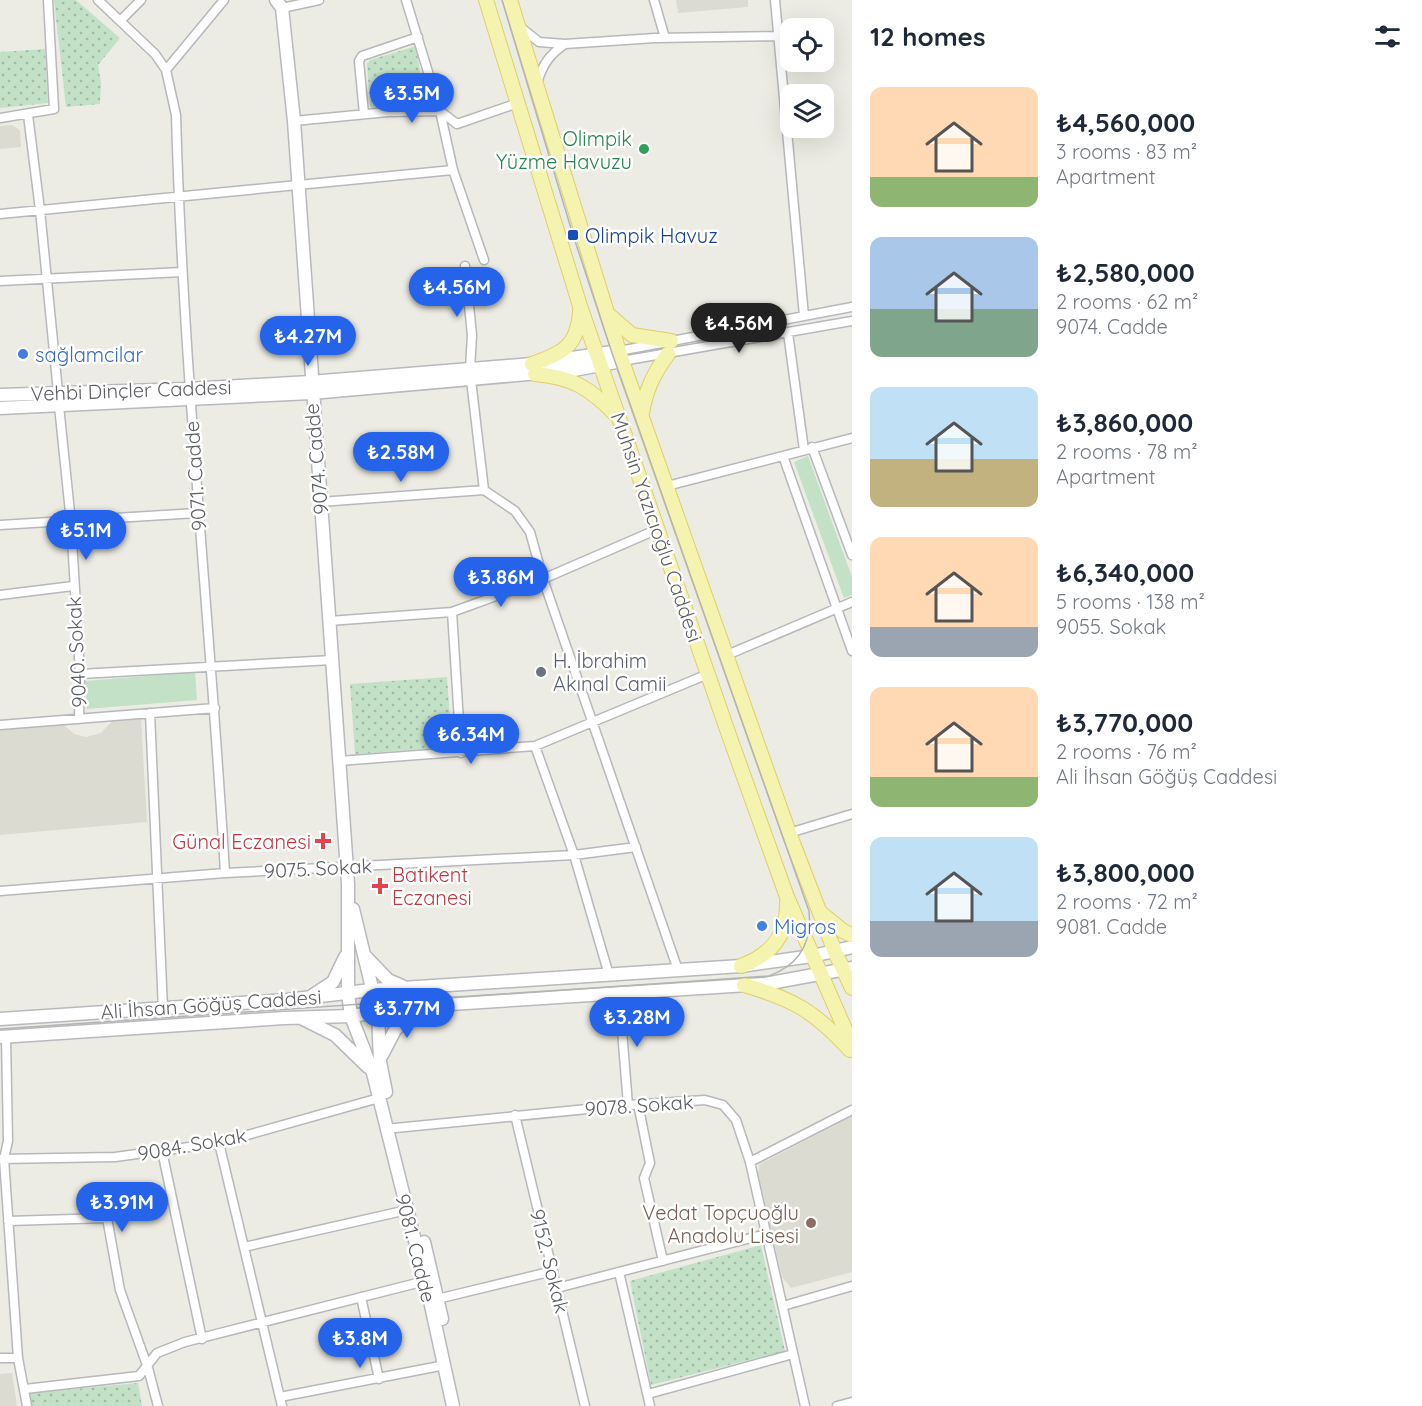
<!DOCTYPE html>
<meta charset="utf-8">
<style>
:root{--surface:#fff;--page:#f6f6f7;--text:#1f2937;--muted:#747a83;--accent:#2563eb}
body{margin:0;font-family:Quicksand,sans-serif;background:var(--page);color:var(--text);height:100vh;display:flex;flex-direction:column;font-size:22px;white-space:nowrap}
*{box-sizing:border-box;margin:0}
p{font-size:20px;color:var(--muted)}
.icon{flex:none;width:33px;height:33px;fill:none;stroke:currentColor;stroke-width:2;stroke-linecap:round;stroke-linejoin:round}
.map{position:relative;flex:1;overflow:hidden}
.details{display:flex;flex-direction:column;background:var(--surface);width:570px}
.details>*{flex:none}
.tools{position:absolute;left:780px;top:18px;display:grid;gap:12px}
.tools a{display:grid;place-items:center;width:54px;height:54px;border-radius:12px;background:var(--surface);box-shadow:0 6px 24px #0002;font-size:30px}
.price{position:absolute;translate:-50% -51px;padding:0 14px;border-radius:21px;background:var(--accent);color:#fff;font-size:20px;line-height:39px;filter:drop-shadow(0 2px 3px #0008)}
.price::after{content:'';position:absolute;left:50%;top:36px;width:18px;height:14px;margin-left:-9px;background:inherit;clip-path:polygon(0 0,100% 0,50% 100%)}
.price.active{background:#222;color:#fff}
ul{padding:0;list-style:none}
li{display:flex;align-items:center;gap:18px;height:150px;padding:0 18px}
li span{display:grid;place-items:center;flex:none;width:168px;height:120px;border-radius:12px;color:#555}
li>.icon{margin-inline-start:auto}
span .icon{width:72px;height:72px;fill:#fffc;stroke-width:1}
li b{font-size:26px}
h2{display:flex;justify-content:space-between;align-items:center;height:72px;padding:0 18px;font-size:26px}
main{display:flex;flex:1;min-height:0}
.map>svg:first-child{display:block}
.education{fill:#dcdbd2}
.grass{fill:#c3e1c7}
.park{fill:url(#park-dots)}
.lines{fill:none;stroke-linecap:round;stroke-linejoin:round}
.street-casing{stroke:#b6b8bc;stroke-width:11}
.secondary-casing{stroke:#b7b9be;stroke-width:15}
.primary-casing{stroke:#e0cf69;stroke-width:16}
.street{stroke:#fff;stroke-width:8}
.secondary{stroke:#fff;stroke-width:12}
.primary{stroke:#f5f3b0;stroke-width:14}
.tram{stroke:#b3b4b4;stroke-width:1.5}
.leisure-dot{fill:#2e9e5b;stroke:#fff;stroke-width:2}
.transit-dot{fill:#1a4fb4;stroke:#fff;stroke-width:2}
.shop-dot{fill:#3f7fe0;stroke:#fff;stroke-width:2}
.worship-dot{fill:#6b7280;stroke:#fff;stroke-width:2}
.health-dot{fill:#e0444e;stroke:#fff;stroke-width:2}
.education-dot{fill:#8d6e63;stroke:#fff;stroke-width:2}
.labels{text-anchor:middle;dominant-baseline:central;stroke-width:5;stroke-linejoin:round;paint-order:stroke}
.leisure-label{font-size:20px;fill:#27864d;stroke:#fff;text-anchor:end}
.transit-label{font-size:20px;fill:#164399;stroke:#fff;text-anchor:start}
.shop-label{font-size:20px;fill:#366cbe;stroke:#fff;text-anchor:start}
.street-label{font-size:20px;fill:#5c5e62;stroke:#fff}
.worship-label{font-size:20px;fill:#5b616d;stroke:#fff;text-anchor:start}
.health-label{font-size:20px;fill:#be3a42;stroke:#fff;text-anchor:end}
.education-label{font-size:20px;fill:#785e54;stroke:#fff;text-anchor:end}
</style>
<main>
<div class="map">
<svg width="852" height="1406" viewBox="0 0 852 1406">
<defs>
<pattern id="park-dots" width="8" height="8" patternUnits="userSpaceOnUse" patternTransform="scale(1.5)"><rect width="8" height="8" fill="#c3e1c7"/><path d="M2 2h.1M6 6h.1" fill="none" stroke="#a2baa5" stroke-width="1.8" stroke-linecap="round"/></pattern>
</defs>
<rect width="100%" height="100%" fill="#ecece4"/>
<!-- education -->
<path class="education" d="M676 0H748V7L678 13Z
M12 125 20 130 21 147 0 149V126Z
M141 718 147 822 0 835V730L63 724 74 734 86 737 101 733 113 720Z
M852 1116V1272L791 1288 782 1277 758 1173 760 1164Z
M12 1373 17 1406H0V1374Z"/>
<!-- grass -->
<path class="grass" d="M808 456 852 577V595L844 598 794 462Z
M195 672 197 700 87 709 85 681Z"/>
<!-- park -->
<path class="park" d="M54 0H76L120 38 98 65 101 83 100 104 66 107Z
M416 46 425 102 370 108 367 64 370 60Z
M45 49 48 103 0 108V52Z
M447 677 452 747 355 754 350 684Z
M761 1245 785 1351 651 1385 630 1281Z
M138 1383 142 1406H32L30 1393Z"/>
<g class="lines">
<defs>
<path id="street" d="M98 0 155 54 166 70 176 115C183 368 210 620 225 873
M406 0 440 111 453 170 484 260
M654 0 665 38
M775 0 804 316
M282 8 319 0
M120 21 141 0
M520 27 539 42 565 44C549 55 543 64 537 83
M565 44 655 38 778 36
M166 70 224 0
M364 114 359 61 362 56 418 37
M28 115 40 210 58 392
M0 118 54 109 48 0
M294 121 388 112 440 111 457 124 518 103
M0 214 453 170
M465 266 472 335 470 369
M0 281 182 272
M788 333 804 450
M619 351 852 307
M622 361 852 321
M471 380 484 490
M59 406 71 522 80 674 79 719
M812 447 852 555
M783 456 852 651
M667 486 852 438
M320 502 484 490 515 511 530 532 543 579 678 970
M0 525 197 513
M0 595 73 586
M452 612 461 753
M329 621 452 612 543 579 658 529
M727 655 852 602
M80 674 332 660
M150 713 163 1009
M0 725 215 708
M535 746 574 855 609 975
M339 761 535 746 708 674
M789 833 852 814
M0 891 225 873 574 855 636 847
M619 993 628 1105
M6 1037 8 1141 4 1159 18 1358 27 1406
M638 1104 650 1163 644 1178 663 1261
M515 1115 585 1406
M385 1129 628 1105 705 1100 723 1105 736 1120 750 1162 805 1406
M219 1143 282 1406
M162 1151 202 1339
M0 1159 115 1157 219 1143 379 1098
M750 1162 852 1110
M8 1221 107 1218 120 1290 148 1368 158 1406
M244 1247 407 1210
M619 1272 650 1406
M557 1288 766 1234
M361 1297 379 1379
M433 1300 553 1271
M783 1306 852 1286
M0 1358H18
M25 1389 139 1376 157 1353 185 1342 425 1281
M648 1394 793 1354
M280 1397 445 1365
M837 1406 852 1402"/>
<path id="secondary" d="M276 0 282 8 294 121 348 884V993L351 1016 373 1073 430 1301 453 1406
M0 395 189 389 310 382 532 364 619 351
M0 408 311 393 574 370 622 361
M353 909 378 1013 380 1062 386 1092
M365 956 388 980 402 986
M313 995 333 982 345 957
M0 1019 287 1000 371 990 741 966 812 956 852 947
M303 1019 335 1035 368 1067
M0 1037 284 1018 351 1016 419 1006 765 984 852 968
M382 1055 395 1030 419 1006
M424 1242 442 1319"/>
<path id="primary" d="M486 0 580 306 730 738 787 897 852 1045
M510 0 622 361 789 833 835 952 852 988
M609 315 632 335 671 341
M532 364C562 353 578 347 580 311
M535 374C572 377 590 388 616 415
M642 413C646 389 654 373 668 354
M822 914 843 931 852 935
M741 966C771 955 788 935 787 902
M744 985C794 999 815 1012 850 1050"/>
</defs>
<!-- street casing -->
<use href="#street" class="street-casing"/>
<!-- secondary casing -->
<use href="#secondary" class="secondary-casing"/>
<!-- primary casing -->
<use href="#primary" class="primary-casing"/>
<!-- street -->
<use href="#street" class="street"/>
<!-- secondary -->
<use href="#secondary" class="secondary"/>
<!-- primary -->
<use href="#primary" class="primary"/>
<!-- tram -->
<path class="tram" d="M0 1029 769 976C799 965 812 943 809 911L612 353 573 235 502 0"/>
</g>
<!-- markers -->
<circle class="leisure-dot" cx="644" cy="149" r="6"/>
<rect class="transit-dot" x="567" y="229" width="12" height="12" rx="3"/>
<g class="shop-dot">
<circle cx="23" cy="354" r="6"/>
<circle cx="762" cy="926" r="6"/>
</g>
<circle class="worship-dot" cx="541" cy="672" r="6"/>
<g class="health-dot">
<path d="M320 832h6v6h6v6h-6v6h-6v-6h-6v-6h6z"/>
<path d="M377 877h6v6h6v6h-6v6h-6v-6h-6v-6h6z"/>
</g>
<circle class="education-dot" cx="811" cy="1223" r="6"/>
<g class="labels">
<!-- leisure labels -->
<g class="leisure-label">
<text x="632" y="138">Olimpik<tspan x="632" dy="23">Yüzme Havuzu</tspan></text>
</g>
<!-- transit labels -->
<g class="transit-label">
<text x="585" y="235">Olimpik Havuz</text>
</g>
<!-- shop labels -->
<g class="shop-label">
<text x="35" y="354">sağlamcilar</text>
<text x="774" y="926">Migros</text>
</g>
<!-- street labels -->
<g class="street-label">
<text transform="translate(131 390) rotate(-2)">Vehbi Dinçler Caddesi</text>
<text transform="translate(316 459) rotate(-95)">9074. Cadde</text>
<text transform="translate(195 476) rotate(-94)">9071. Cadde</text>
<text transform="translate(657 527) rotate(71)">Muhsin Yazıcıoğlu Caddesi</text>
<text transform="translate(76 652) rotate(-93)">9040. Sokak</text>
<text transform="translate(318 868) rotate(-3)">9075. Sokak</text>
<text transform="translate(211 1004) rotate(-4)">Ali İhsan Göğüş Caddesi</text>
<text transform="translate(639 1105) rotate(-4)">9078. Sokak</text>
<text transform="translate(192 1144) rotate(-10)">9084. Sokak</text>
<text transform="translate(416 1248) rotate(76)">9081. Cadde</text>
<text transform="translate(550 1261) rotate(76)">9152. Sokak</text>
</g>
<!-- worship labels -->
<g class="worship-label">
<text x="553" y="660">H. İbrahim<tspan x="553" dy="23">Akınal Camii</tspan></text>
</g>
<!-- health labels -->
<g class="health-label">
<text x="311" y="841">Günal Eczanesi</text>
<text x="392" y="874" text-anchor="start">Batıkent<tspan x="392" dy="23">Eczanesi</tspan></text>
</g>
<!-- education labels -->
<g class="education-label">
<text x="799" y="1212">Vedat Topçuoğlu<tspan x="799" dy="23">Anadolu Lisesi</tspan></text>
</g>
</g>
</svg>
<div class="tools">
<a><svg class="icon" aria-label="locate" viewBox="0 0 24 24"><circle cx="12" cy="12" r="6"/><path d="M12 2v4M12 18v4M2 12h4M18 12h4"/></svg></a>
<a><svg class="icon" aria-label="layers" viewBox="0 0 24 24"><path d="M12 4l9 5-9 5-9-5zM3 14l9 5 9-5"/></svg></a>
</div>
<b class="price" style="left:412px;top:124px">₺3.5M</b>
<b class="price" style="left:457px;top:318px">₺4.56M</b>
<b class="price active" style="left:739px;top:354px">₺4.56M</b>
<b class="price" style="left:308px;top:367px">₺4.27M</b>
<b class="price" style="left:401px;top:483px">₺2.58M</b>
<b class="price" style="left:86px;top:561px">₺5.1M</b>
<b class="price" style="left:501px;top:608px">₺3.86M</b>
<b class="price" style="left:471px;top:765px">₺6.34M</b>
<b class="price" style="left:407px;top:1039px">₺3.77M</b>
<b class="price" style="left:637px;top:1048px">₺3.28M</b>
<b class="price" style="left:122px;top:1233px">₺3.91M</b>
<b class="price" style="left:360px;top:1369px">₺3.8M</b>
</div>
<section class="details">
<h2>12 homes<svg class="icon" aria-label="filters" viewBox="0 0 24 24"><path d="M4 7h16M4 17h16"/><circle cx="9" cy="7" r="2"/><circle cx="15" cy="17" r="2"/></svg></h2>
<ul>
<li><span style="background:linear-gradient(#ffd9b3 75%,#8fb573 0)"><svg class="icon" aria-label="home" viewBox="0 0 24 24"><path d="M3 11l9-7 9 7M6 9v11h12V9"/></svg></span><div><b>₺4,560,000</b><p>3 rooms · 83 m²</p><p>Apartment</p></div></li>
<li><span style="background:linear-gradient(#a9c7e8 60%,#7fa58c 0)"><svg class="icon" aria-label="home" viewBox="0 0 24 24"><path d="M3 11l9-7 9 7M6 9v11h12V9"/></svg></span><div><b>₺2,580,000</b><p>2 rooms · 62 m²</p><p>9074. Cadde</p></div></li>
<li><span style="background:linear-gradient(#bfe0f5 60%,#c2b280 0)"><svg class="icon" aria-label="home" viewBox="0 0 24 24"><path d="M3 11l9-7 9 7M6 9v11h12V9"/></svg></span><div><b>₺3,860,000</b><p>2 rooms · 78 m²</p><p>Apartment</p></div></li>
<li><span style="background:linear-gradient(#ffd9b3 75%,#9aa5b1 0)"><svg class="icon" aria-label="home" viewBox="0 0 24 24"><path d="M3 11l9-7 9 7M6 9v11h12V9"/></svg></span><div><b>₺6,340,000</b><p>5 rooms · 138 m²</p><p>9055. Sokak</p></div></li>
<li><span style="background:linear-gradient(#ffd9b3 75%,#8fb573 0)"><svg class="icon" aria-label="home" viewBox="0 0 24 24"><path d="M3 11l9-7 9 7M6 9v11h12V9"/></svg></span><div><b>₺3,770,000</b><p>2 rooms · 76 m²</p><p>Ali İhsan Göğüş Caddesi</p></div></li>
<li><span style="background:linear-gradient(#bfe0f5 70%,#9aa5b1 0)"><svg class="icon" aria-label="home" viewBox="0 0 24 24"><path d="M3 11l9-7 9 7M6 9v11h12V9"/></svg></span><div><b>₺3,800,000</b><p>2 rooms · 72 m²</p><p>9081. Cadde</p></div></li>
</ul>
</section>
</main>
